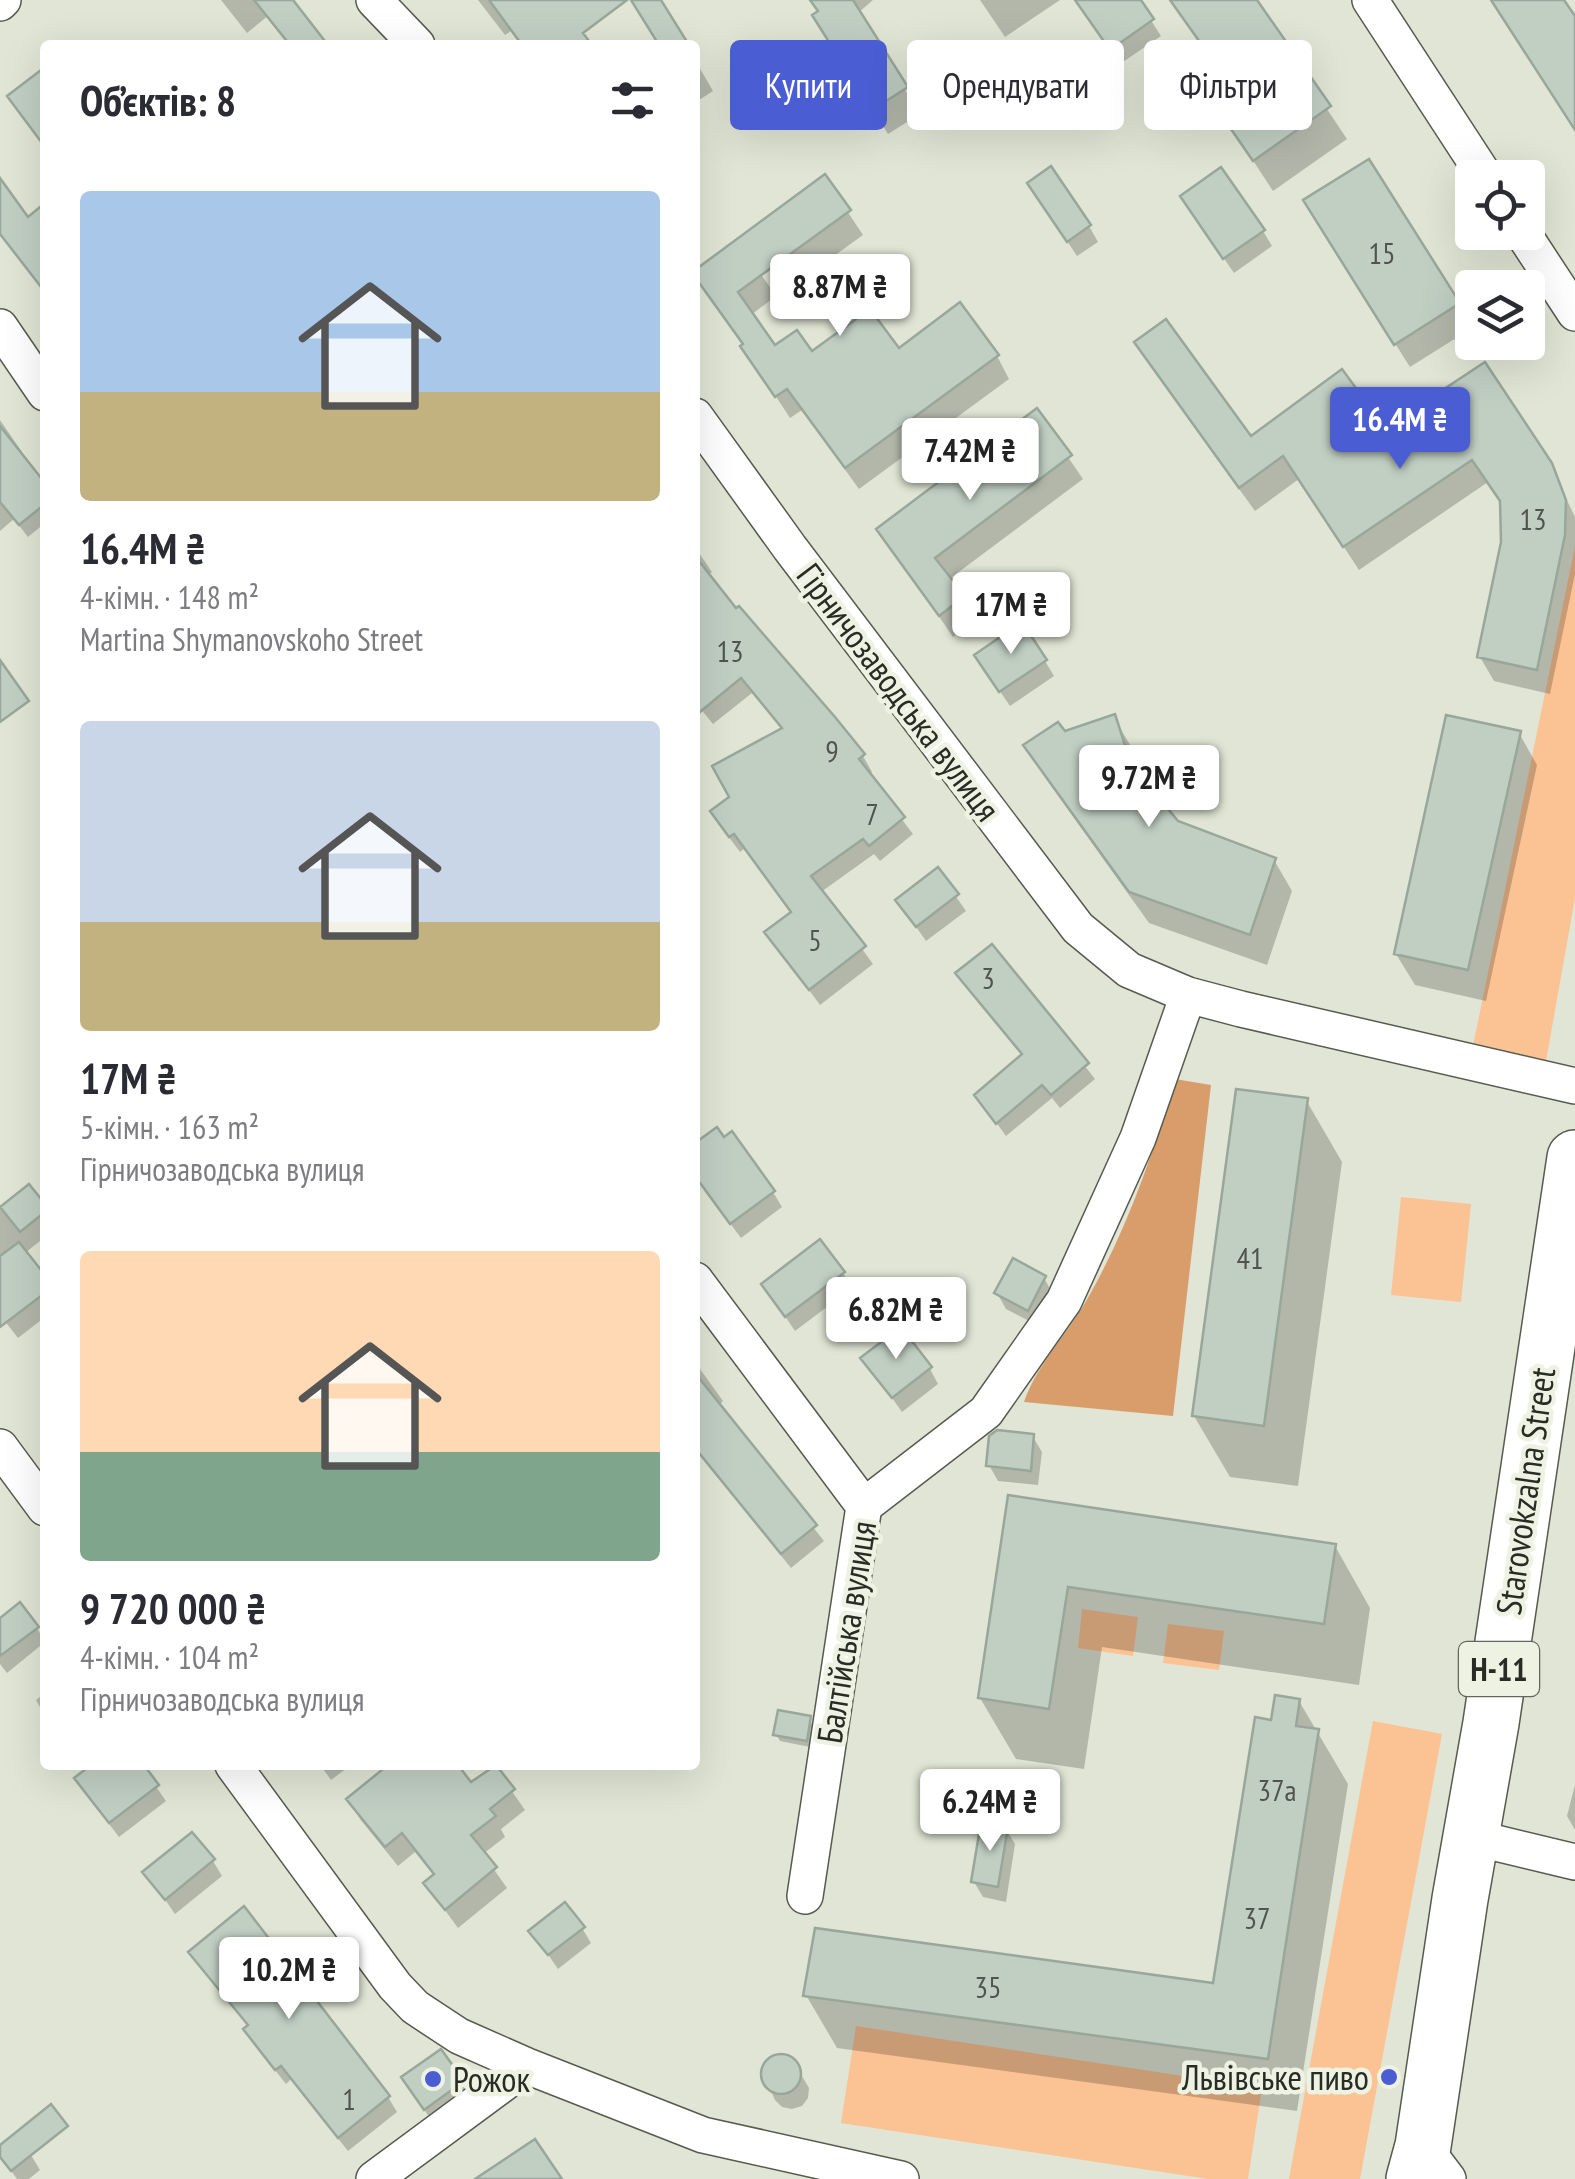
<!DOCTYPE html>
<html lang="uk">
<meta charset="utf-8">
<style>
:root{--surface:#fff;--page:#f2f2f3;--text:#2b2b33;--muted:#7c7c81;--accent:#4a5dd2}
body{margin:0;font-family:"PT Sans Narrow",sans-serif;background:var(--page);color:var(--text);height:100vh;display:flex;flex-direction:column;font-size:38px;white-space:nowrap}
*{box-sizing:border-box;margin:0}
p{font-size:32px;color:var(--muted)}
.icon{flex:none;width:55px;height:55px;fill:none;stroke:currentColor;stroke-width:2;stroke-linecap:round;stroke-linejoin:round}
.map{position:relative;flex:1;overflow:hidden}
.panel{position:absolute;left:40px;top:40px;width:660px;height:1730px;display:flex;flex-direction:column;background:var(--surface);border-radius:10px;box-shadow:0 10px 40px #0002}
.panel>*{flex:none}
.banner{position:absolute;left:730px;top:40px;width:695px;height:90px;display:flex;gap:20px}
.tools{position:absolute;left:1455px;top:160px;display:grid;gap:20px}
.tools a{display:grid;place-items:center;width:90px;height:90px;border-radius:10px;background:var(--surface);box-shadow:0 10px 40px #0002;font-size:50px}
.price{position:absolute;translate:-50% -85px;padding:0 22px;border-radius:10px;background:#fff;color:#222;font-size:32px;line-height:65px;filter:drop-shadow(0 2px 5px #0008)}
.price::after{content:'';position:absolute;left:50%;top:60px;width:30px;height:22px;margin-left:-15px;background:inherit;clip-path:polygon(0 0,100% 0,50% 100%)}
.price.current{background:var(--accent);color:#fff}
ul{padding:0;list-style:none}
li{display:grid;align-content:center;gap:20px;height:530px;padding:0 40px}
li span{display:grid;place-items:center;height:310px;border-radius:10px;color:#555}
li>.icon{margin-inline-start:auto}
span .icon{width:180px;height:180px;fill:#fffc;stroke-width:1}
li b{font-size:42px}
h2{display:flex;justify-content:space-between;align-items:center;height:120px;padding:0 40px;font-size:42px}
.chip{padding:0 35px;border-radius:10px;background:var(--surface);box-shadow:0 10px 40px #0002;font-size:35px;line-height:90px}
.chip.current{background:var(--accent);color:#fff}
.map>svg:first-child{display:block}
.green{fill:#fbc293}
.forest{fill:#d99d6b}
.shadow{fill:#0003}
.building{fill:#c1cfc3;stroke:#99a79b;stroke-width:2.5}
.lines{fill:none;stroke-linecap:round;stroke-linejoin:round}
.street-casing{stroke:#575b4e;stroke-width:38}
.primary-casing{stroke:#575b4e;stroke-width:58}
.street{stroke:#fff;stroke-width:35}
.primary{stroke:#fff;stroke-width:55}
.poi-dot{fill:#4a5dd2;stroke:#edf2e2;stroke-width:4}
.labels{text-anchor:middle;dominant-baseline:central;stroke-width:9;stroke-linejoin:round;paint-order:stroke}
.number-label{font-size:30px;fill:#4f544c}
.shield{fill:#edf2e2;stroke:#64675e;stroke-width:2.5}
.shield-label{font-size:32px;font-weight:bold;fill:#292b25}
.street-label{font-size:35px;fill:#292b25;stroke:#edf2e2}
.poi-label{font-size:35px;fill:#292b25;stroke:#edf2e2;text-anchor:end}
</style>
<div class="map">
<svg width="1575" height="2179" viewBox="0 0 1575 2179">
<rect width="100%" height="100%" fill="#e0e5d5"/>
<!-- green -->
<path class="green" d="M1575 546V898L1546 1061 1472 1051Z
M1401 1197 1471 1204 1461 1302 1391 1295Z
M1082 1609 1138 1617 1133 1656 1078 1648Z
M1168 1624 1224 1631 1219 1670 1163 1663Z
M1373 1721 1442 1734 1360 2179H1289Z
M856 2026 1262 2088 1248 2179H1208L841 2123Z"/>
<!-- forest -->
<path class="forest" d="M1175 1079 1211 1085 1173 1416 1024 1402C1038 1362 1069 1333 1089 1296 1128 1227 1153 1154 1175 1079Z"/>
<!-- shadow -->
<path class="shadow" d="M221 0H277L280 6 247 33Z
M478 0H548L588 45H522L511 31 505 35Z
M810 0H873L858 13 920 114 888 134 830 41 819 13Z
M980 0H1060L1005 37Z
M1090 0H1138L1161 36 1120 64 1091 20Z
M1182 0H1254L1347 139 1273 191 1214 101 1231 89 1176 4Z
M695 60 713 91 696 102 695 101Z
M825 178 863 235 802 279 767 220Z
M1039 199 1089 226 1098 242 1077 256Z
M1192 212 1263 231 1272 246 1234 273Z
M1320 225 1458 304 1472 328 1410 367Z
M738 241 776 296 751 315 774 349 811 354 898 351 997 356 1009 379 859 489 802 410 790 418 695 273Z
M1137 343 1250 439 1385 432 1550 465 1575 517V574L1550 694 1494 681 1480 657 1503 542V504L1488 482 1359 570 1299 479 1255 511 1151 367Z
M1037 412 1083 479 948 580 975 620 953 637 880 530Z
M0 420 22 452 19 455 45 487V523L28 537 14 519 0 531Z
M695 547 712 572 707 576 863 756 872 772 868 775 913 834 880 861 874 854 821 892 873 964 820 1005 767 933 792 914 745 848 740 852 722 828 732 798 783 731 752 693 713 724 695 702Z
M1045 661 1054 676 1010 706 986 671Z
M1114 718 1132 748 1143 782 1177 823 1274 860 1292 891 1267 965 1149 923 1044 776 1027 745Z
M1519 733 1537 765 1486 1001 1415 985 1396 954Z
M938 871 966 911 926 941 898 901Z
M992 947 1095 1079 1060 1108 1052 1098 1006 1136 977 1096 1023 1057 958 974Z
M1306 1100 1342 1162 1298 1486 1230 1477 1194 1416Z
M695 1146 773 1192 782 1207 741 1238 695 1176Z
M28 1188 45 1208V1237L25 1253 45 1279V1317L18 1338 0 1315V1210Z
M843 1273 852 1288 795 1331 764 1285Z
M1044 1278 1053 1294 1037 1325 1006 1309 997 1293Z
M864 1358 930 1369 938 1384 902 1412Z
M695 1362 723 1401 718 1406 824 1541 791 1568 695 1449Z
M1033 1437 1042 1452 1038 1485 998 1481 989 1465Z
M1011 1498 1335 1546 1370 1608 1359 1685 1102 1647 1084 1769 1016 1759 980 1698Z
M0 1621 37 1628 45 1642 7 1673 0 1664Z
M45 1693V1716L36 1700Z
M1299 1701 1348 1784 1297 2111 837 2048 806 1995 1215 1985 1273 1722Z
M809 1719 813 1726 810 1747 780 1741 776 1734Z
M82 1765H141L166 1801 119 1837 86 1794 87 1771Z
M320 1765H351L331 1780Z
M419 1765H455L471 1785 494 1766 525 1810 501 1829 505 1837 483 1854 507 1888 458 1928 426 1884 435 1877 415 1852 398 1866 360 1819 349 1799Z
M1575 1785V1830L1567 1816Z
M1006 1829 1015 1844 1006 1902 983 1897 974 1882Z
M213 1861 222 1876 175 1914 146 1872Z
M582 1928 591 1943 558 1969 532 1931Z
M192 1953 388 2097 397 2112 348 2151 291 2079 286 2084 255 2045 246 2030 249 2028Z
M440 2053 471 2098 434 2124 413 2093Z
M785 2056 793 2061 809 2088 808 2098 802 2106 792 2109 782 2107 775 2100 763 2073 766 2063 774 2057Z
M0 2149 31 2155 40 2170 29 2179H17L0 2155Z"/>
<!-- building -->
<path class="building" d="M254 0H293L328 45H290Z
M489 0H627L583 33 592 45H522Z
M631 0H661L689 45H659Z
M810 0H853L908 87 872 110 812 15 818 11Z
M1075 0H1141L1154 19 1110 50Z
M1170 0H1257L1331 106 1253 161 1211 100 1231 86Z
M1491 0H1564L1575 16V130Z
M45 67V147L7 96Z
M1369 159 1460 303 1394 345 1303 200Z
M1051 166 1091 225 1067 242 1027 183Z
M1221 167 1265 230 1223 259 1180 196Z
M825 174 851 210 738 292 775 345 797 330 812 351 870 309 899 348 960 302 999 355 845 468 787 389 775 397 740 346 743 344 695 277V270Z
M0 178 28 217 45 203V292L0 234Z
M1166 319 1251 436 1342 369 1385 428 1485 362 1552 463 1566 500 1565 535 1537 670 1477 657 1501 542 1500 501 1472 460 1343 547 1283 456 1239 488 1134 342Z
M1037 408 1072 455 935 558 965 596 939 616 876 529Z
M0 426 45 483V504L19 525 0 502Z
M695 556 736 608 739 606 835 717 865 754 859 759 905 817 869 846 863 839 811 876 866 946 809 990 764 932 791 912 734 834 729 837 710 811 729 797 712 766 782 728 741 678 695 716Z
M1022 622 1047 660 999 692 974 655Z
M0 660 29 701 0 722Z
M1115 714 1131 764 1178 821 1276 858 1250 935 1129 892 1023 745 1058 722 1065 731Z
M1446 715 1521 731 1468 970 1394 954Z
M938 867 959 894 916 927 895 900Z
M992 944 1089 1063 1051 1095 1042 1085 996 1124 974 1095 1022 1054 955 973Z
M1236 1089 1308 1098 1264 1426 1192 1416Z
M717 1127 724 1137 732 1131 775 1191 730 1224 695 1176V1143Z
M29 1184 45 1204V1212L20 1232 0 1207Z
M820 1239 845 1272 785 1317 761 1284Z
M19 1242 45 1275V1293L0 1327V1256Z
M1013 1258 1046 1276 1028 1311 994 1293Z
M901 1327 932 1367 892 1398 860 1358Z
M695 1373 817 1525 781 1554 695 1448Z
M997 1430 1034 1434 1031 1471 986 1466 989 1436Z
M1008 1495 1336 1544 1324 1624 1068 1587 1049 1709 978 1698Z
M20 1602 39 1627 0 1656V1618Z
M1275 1695 1300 1699 1296 1726 1319 1729 1268 2059 803 1996 815 1928 1213 1983 1255 1717 1271 1720Z
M778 1710 811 1716 807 1741 773 1735Z
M91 1765H144L159 1785 109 1823 74 1778Z
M388 1765H458L471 1782 496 1765 515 1789 490 1809 496 1816 471 1835 497 1867 445 1910 423 1883 434 1874 402 1833 385 1847 346 1799Z
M981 1822 1008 1827 998 1887 971 1882Z
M192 1832 215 1859 165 1900 142 1872Z
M565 1902 585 1927 548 1955 528 1931Z
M244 1906 390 2096 338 2138 281 2066 275 2070 243 2029 248 2025 188 1952Z
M441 2049 464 2081 424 2110 401 2077Z
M761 2074a20 20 0 1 1 40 0a20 20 0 1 1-40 0Z
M51 2104 68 2126 11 2171 0 2157V2145Z
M535 2139 562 2179H475Z"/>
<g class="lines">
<defs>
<path id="street" d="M374 0 417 45
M1370 0 1486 178
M0 3 3 0
M1522 232 1575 313
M0 327 45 393
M695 416 790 548 1078 928 1129 970 1188 995 1241 1009 1575 1086
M695 1280 864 1506
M0 1447 45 1508
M233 1765 395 1986 415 2007 459 2036 527 2066 703 2135 901 2179
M1471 1837 1575 1862
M805 1896 864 1506 986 1412 1064 1301 1138 1138 1188 995
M1423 2146 1448 2179
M374 2179 527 2066"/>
<path id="primary" d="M1414 2179 1423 2146 1460 1899 1491 1723 1575 1158"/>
</defs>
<!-- street casing -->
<use href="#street" class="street-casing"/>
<!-- primary casing -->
<use href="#primary" class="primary-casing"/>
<!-- street -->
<use href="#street" class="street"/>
<!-- primary -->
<use href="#primary" class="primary"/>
</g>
<!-- markers -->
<g class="poi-dot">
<circle cx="1389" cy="2077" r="10"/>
<circle cx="433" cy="2079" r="10"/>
</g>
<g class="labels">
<!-- number labels -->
<g class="number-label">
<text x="1382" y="252">15</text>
<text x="1533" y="518">13</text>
<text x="730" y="650">13</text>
<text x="832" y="750">9</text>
<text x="872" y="813">7</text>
<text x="815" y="939">5</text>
<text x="988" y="977">3</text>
<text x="1250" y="1257">41</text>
<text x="1277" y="1789">37а</text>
<text x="1257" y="1917">37</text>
<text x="988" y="1986">35</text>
<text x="349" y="2098">1</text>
</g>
<!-- shield labels -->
<rect class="shield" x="1459" y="1642" width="80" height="54" rx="8"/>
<g class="shield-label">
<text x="1499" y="1669">Н-11</text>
</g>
<!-- street labels -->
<g class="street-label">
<text transform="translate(899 692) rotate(53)">Гірничозаводська вулиця</text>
<text transform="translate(1525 1491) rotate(-82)">Starovokzalna Street</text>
<text transform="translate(846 1632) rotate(-81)">Балтійська вулиця</text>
</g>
<!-- poi labels -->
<g class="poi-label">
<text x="1369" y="2077">Львівське пиво</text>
<text x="453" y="2079" text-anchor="start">Рожок</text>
</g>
</g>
</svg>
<div class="tools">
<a><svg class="icon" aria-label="locate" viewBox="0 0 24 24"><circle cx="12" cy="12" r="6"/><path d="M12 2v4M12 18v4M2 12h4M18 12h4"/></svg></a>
<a><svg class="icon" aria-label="layers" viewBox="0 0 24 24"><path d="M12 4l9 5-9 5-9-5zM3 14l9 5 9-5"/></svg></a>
</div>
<b class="price" style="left:840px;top:339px">8.87M ₴</b>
<b class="price current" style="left:1400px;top:472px">16.4M ₴</b>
<b class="price" style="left:970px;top:503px">7.42M ₴</b>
<b class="price" style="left:1011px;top:657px">17M ₴</b>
<b class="price" style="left:1149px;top:830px">9.72M ₴</b>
<b class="price" style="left:896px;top:1362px">6.82M ₴</b>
<b class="price" style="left:990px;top:1854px">6.24M ₴</b>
<b class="price" style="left:289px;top:2022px">10.2M ₴</b>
<div class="banner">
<a class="chip current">Купити</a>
<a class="chip">Орендувати</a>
<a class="chip">Фільтри</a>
</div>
<section class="panel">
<h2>Об’єктів: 8<svg class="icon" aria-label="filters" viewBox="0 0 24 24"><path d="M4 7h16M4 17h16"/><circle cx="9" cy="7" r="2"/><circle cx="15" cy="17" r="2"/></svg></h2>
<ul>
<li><span style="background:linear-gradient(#a9c7e8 65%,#c2b280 0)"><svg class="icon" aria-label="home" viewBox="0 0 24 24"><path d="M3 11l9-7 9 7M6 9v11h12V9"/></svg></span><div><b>16.4M ₴</b><p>4-кімн. · 148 m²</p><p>Martina Shymanovskoho Street</p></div></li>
<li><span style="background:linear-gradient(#c9d6e8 65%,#c2b280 0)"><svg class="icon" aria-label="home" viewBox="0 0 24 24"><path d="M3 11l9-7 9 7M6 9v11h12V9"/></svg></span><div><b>17M ₴</b><p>5-кімн. · 163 m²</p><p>Гірничозаводська вулиця</p></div></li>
<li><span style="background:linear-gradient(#ffd9b3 65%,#7fa58c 0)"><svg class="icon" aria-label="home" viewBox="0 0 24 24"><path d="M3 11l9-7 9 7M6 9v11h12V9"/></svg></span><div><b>9 720 000 ₴</b><p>4-кімн. · 104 m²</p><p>Гірничозаводська вулиця</p></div></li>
</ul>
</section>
</div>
